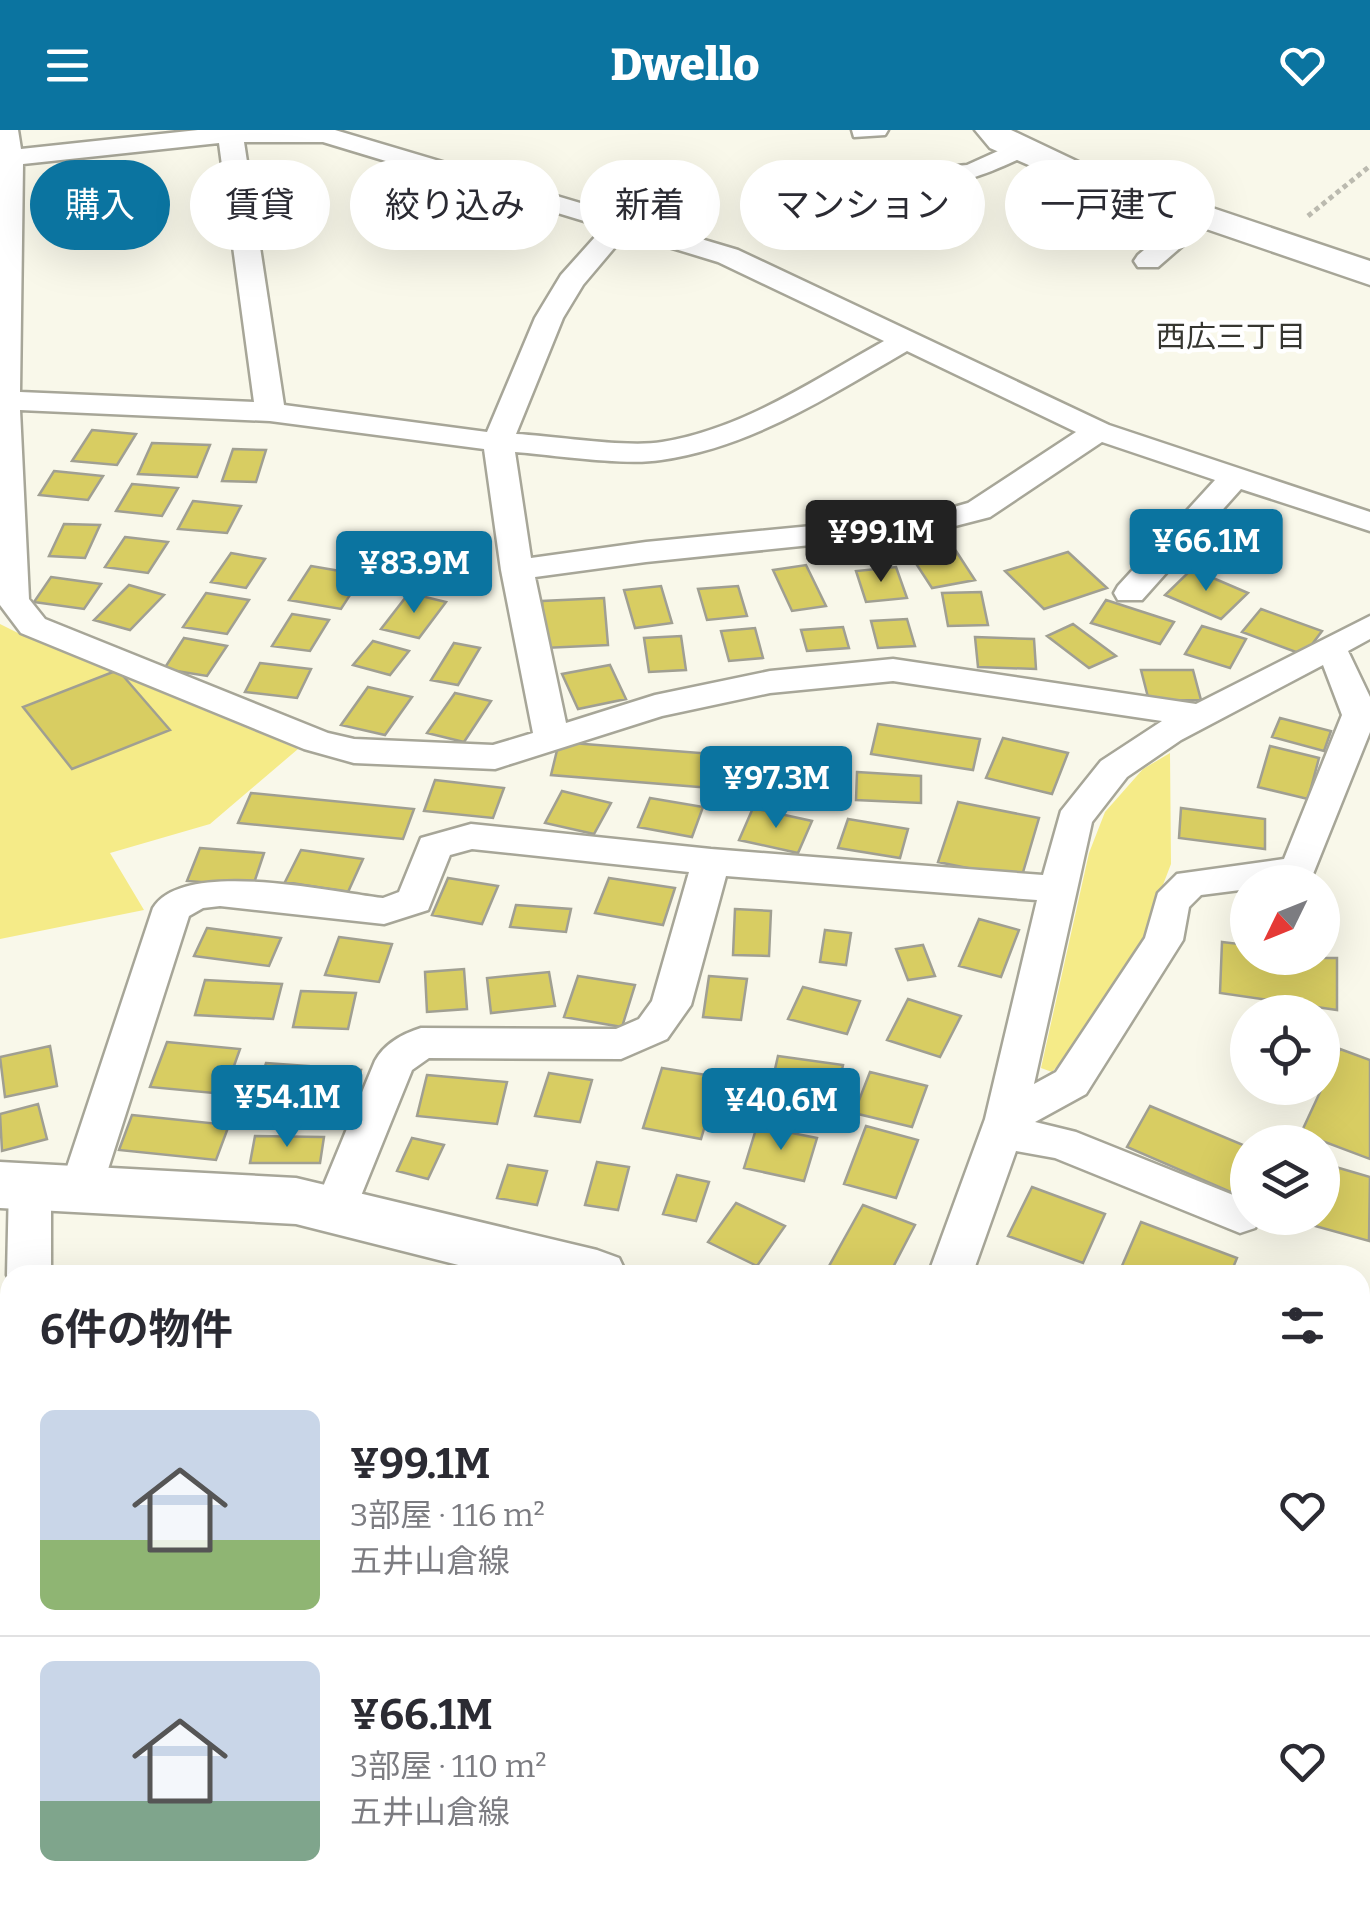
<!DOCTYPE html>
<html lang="ja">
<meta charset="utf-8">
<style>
:root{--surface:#fff;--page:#f2f2f3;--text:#2b2b33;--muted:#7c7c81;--line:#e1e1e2;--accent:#0b74a0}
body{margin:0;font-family:Bitter,"Noto Sans JP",serif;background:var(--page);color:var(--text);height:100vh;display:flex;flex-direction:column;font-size:38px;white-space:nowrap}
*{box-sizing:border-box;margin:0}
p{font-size:32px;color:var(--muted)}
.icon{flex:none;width:55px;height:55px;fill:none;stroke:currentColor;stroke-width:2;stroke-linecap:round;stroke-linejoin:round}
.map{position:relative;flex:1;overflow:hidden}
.sheet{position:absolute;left:0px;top:1135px;width:1370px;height:642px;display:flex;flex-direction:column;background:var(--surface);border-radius:30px 30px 0 0;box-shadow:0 10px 40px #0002}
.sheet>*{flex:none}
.hud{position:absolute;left:30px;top:30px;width:1310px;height:90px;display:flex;gap:20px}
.needle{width:65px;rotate:227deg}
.fabs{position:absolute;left:1230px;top:735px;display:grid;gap:20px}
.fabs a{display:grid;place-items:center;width:110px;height:110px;border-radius:50%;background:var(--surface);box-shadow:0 10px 40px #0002;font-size:50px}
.price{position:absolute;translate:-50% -85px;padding:0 22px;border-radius:10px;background:var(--accent);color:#fff;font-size:32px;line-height:65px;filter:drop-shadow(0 2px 5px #0008)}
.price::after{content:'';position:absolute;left:50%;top:60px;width:30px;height:22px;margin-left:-15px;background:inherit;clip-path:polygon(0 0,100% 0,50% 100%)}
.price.active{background:#222;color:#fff}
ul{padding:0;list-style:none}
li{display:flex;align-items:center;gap:30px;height:250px;padding:0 40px}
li+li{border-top:2px solid var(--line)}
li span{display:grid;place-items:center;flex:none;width:280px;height:200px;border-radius:15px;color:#555}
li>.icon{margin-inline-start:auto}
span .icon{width:120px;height:120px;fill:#fffc;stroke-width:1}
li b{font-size:42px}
h2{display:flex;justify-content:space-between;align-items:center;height:120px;padding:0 40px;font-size:42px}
.pill{padding:0 35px;border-radius:45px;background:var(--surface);box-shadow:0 10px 40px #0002;font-size:35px;line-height:90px}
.pill.active{background:var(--accent);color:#fff}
header{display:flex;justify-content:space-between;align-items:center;height:130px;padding:0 40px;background:var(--accent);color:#fff;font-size:45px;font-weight:800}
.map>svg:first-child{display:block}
.green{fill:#f5eb88}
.building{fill:#d8cd62;stroke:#a09f92;stroke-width:2.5}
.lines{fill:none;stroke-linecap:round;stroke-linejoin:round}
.street-casing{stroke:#a7a698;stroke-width:5}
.secondary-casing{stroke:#a7a698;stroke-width:5}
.path{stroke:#bbbaaf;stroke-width:5;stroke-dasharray:5 4;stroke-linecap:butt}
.street{fill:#fff;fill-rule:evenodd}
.secondary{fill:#fff;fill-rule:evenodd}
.labels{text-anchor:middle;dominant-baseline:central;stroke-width:9;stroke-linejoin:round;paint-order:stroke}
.far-neighbourhood-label{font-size:30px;fill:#363630;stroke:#fff}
</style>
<header><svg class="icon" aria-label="menu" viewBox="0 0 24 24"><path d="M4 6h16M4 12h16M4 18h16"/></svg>Dwello<svg class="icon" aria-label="heart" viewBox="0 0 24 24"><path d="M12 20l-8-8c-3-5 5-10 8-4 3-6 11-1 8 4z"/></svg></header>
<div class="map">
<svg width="1370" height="1776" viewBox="0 0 1370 1776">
<rect width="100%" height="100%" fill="#f9f8ea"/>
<!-- green -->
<path class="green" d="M0 494 24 506 298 619 210 694 110 723 144 780 0 809Z
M1170 623 1171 734 1123 859 1052 942 1041 938 1089 723 1105 682 1143 639Z"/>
<!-- building -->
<path class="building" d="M92 300 136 304 117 335 72 331Z
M152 313 210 315 197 347 138 344Z
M233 319 266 320 256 352 222 351Z
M54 341 103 346 88 370 39 365Z
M132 354 178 358 162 386 116 381Z
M193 371 241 376 227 403 178 399Z
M64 394 100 395 85 428 49 426Z
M125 407 168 412 148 443 105 437Z
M956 421 975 450 932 458 913 429Z
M1068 422 1107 458 1044 479 1005 441Z
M231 423 265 429 246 458 211 452Z
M806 435 826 476 792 481 773 440Z
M311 436 363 445 341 479 289 470Z
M896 437 907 468 866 472 856 441Z
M1192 439 1248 463 1221 489 1165 465Z
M51 447 101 454 84 479 34 472Z
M129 455 164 465 130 500 94 490Z
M661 456 672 493 635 498 624 460Z
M738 456 747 486 707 490 698 459Z
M981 462 988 495 948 496 942 463Z
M206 463 249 470 227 504 183 497Z
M409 463 446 472 419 508 381 499Z
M604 468 608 515 544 518 542 471Z
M1106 470 1174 492 1160 514 1091 493Z
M1261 479 1322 501 1304 525 1242 502Z
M292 484 329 490 310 521 272 516Z
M907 489 915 516 878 518 871 491Z
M1073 494 1116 526 1089 538 1047 506Z
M1202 496 1246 509 1230 538 1185 524Z
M843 497 849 518 807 521 801 500Z
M755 498 763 528 729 531 721 501Z
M681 506 686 540 649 542 644 508Z
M975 507 1034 509 1036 539 978 537Z
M184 508 227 516 207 546 164 539Z
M373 511 409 521 390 545 353 535Z
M454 513 480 518 458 555 431 550Z
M260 533 311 539 297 568 245 562Z
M610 535 626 569 578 579 562 544Z
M118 540 170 600 72 639 23 577Z
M1141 540H1193L1201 570 1149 571Z
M368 557 412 567 385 605 341 595Z
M455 563 491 571 464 612 427 603Z
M1280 588 1331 601 1324 621 1272 607Z
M878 594 980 609 973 640 871 624Z
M1003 608 1068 623 1052 664 986 648Z
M559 612 802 631 798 665 551 645Z
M1270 616 1319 628 1308 669 1258 657Z
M857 642 921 646V673L856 670Z
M435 650 504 658 493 688 424 681Z
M562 661 611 673 594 704 545 693Z
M251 663 414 679 403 709 238 693Z
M650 668 703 677 692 707 638 697Z
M958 672 1039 688 1021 749 938 732Z
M753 678 812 691 798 723 739 710Z
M1181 678 1265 689V719L1179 708Z
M848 689 908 699 900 728 838 718Z
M200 718 264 723 253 756 187 751Z
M301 720 363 729 348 762 285 752Z
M448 748 498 756 482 794 432 785Z
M609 748 675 758 663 795 595 783Z
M516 775 571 779 566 802 510 797Z
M735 779 771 781 769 826 733 825Z
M979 789 1019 800 1001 847 959 836Z
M207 798 281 808 269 836 194 826Z
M825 800 851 803 846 835 820 832Z
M339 807 392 814 379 852 325 845Z
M1222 812 1248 815V828H1337V880L1220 863Z
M923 815 935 846 908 850 896 819Z
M464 839 467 879 427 882 425 842Z
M549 842 555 876 491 883 487 848Z
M578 846 635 855 622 897 564 887Z
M709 846 747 849 741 890 703 887Z
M205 850 282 854 273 889 195 885Z
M803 857 860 871 847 904 788 889Z
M301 861 356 863 348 899 293 897Z
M908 869 961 886 940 927 887 910Z
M167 912 240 919 224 964 150 957Z
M50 916 57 956 5 967 0 927Z
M1340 919 1370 930V1029L1301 1003Z
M778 926 843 935 832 989 766 979Z
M266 933 361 940 352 975 255 969Z
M662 938 719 947 701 1009 643 998Z
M870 942 927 956 912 997 854 983Z
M549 943 592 950 580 992 535 986Z
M427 945 507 952 497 994 417 986Z
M38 974 47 1009 2 1021 0 984Z
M1150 976 1248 1017V1057L1242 1067 1127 1017Z
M132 985 229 995 216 1030 119 1020Z
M757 996 817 1008 804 1051 744 1038Z
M866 996 918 1010 896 1068 844 1054Z
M255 1006 324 1007 320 1033H250Z
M412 1008 444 1015 428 1049 397 1041Z
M597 1032 629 1037 618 1080 585 1075Z
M1322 1033 1370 1047 1369 1111 1290 1089 1322 1088Z
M508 1035 547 1041 537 1075 497 1068Z
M677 1045 709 1052 696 1091 663 1084Z
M1032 1057 1105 1084 1083 1133 1008 1106Z
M736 1073 785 1096 757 1136 708 1112Z
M863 1075 915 1095 889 1145H824Z
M1141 1092 1237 1128 1230 1145H1118Z
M157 1140 156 1145H57L58 1141Z
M1365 1293 1370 1295V1362L1360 1357V1304Z
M1360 1539 1370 1544V1606L1360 1600Z
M83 1768H159L161 1776H85Z
M230 1768H325L326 1772 311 1776H230Z
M678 1768H786L783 1776H698Z
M819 1768H845L864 1776H815Z
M1195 1768H1304L1313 1774 1208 1776Z"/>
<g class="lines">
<defs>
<path id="street" d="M0 0H18L21 19 198 0H335L738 120 1109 295 1370 382V401L1241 359 1142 470H1118L1114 463 1118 456 1215 350 1102 312 990 387 928 403 646 432 535 447 566 593 655 565 770 541 893 529 1196 574 1370 486V509L1348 521 1370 567V602L1311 749 1248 752V759L1201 765 1189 777 1183 810 1086 964 1035 992 1076 1002 1248 1071V1088H1261L1255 1098 1240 1103 1055 1028 1016 1021 972 1145H928L985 989 1037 770 726 746 691 875 667 909 621 929 429 928 412 940 350 1093 335 1098 320 1093 313 1081 375 931C384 914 402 904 421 898L616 899 639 889 652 871 689 742 472 719 450 725 428 780 384 794 220 776 203 778 189 786 102 1058 96 1070 81 1075 66 1070 60 1058 153 778C183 728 332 762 383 768L399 762 421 708 471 694 711 719 1043 745 1061 681 1101 631 1162 591 893 551 770 563 662 586 495 639 354 633 304 619 21 503 0 475ZM244 12H323L604 97 561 145 535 188 487 302 284 275ZM219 13 254 272 20 262 23 34ZM626 104 718 132 884 211C814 250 743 299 662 312 627 318 555 306 516 304L563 188 583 155ZM907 221 1076 302 968 373 926 385 646 412 531 428 515 322C554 325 625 336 661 330 752 317 829 266 907 221ZM20 280 270 291 484 319 501 440 533 603 493 615 354 609 328 603 45 489 29 469ZM1323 535 1342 585 1284 729 1177 744 1158 763 1145 808 1056 942 1034 954 1092 692 1127 647 1181 610Z
M852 0H888L885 5 854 7Z
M1020 11 1033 19 1029 24C1004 37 924 73 901 48L914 40 967 35Z
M1087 39 1100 47 1096 52 1031 87H1013L1009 81 1013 75Z
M1201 78 1214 86 1210 92 1158 137H1138L1134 131 1138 125 1192 80Z
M30 1037 45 1042 51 1054V1145H10V1151L7 1145 9 1054 15 1042Z
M0 1411H10V1455H0Z
M10 1743V1768H44V1776H0V1748Z
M1048 1768H1112L1116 1776H1051Z"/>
<path id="secondary" d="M975 0H1011L1087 36 1370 131V155L1063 50 990 18Z
M0 1032 296 1048 597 1120 619 1128 627 1145H498L296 1094 0 1078Z
M1360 1404 1370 1407V1471L1360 1467Z"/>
</defs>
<!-- street casing -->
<use href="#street" class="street-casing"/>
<!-- secondary casing -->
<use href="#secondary" class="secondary-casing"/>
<!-- path -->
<path class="path" d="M1308 86 1370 36"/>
<!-- street -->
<use href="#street" class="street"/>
<!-- secondary -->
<use href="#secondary" class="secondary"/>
</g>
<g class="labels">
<!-- far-neighbourhood labels -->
<g class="far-neighbourhood-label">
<text x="1231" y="207">西広三丁目</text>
</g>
</g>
</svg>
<div class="fabs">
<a><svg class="needle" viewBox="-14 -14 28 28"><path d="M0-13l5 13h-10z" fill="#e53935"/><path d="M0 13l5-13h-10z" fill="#7c7c81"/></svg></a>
<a><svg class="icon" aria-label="locate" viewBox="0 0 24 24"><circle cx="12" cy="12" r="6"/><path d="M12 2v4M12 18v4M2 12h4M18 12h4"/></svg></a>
<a><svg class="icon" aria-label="layers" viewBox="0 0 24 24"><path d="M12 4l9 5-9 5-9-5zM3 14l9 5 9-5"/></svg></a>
</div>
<b class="price active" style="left:881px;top:455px">¥99.1M</b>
<b class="price" style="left:1206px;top:464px">¥66.1M</b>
<b class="price" style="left:414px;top:486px">¥83.9M</b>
<b class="price" style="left:776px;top:701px">¥97.3M</b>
<b class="price" style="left:287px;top:1020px">¥54.1M</b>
<b class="price" style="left:781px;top:1023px">¥40.6M</b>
<div class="hud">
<a class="pill active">購入</a>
<a class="pill">賃貸</a>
<a class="pill">絞り込み</a>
<a class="pill">新着</a>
<a class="pill">マンション</a>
<a class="pill">一戸建て</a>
</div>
<section class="sheet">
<h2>6件の物件<svg class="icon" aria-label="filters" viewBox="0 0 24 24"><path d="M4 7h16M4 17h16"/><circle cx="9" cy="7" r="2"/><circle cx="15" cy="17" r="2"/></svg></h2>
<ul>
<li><span style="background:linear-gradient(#c9d6e8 65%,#8fb573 0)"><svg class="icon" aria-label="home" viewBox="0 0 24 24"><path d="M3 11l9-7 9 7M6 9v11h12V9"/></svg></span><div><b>¥99.1M</b><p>3部屋 · 116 m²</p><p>五井山倉線</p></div><svg class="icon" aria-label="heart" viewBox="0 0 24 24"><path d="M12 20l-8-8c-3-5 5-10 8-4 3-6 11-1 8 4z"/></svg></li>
<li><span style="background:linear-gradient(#c9d6e8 70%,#7fa58c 0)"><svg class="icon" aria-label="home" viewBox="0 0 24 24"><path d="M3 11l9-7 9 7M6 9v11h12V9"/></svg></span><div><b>¥66.1M</b><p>3部屋 · 110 m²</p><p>五井山倉線</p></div><svg class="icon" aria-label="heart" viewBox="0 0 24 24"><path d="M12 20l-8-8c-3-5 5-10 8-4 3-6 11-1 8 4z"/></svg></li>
</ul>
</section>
</div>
